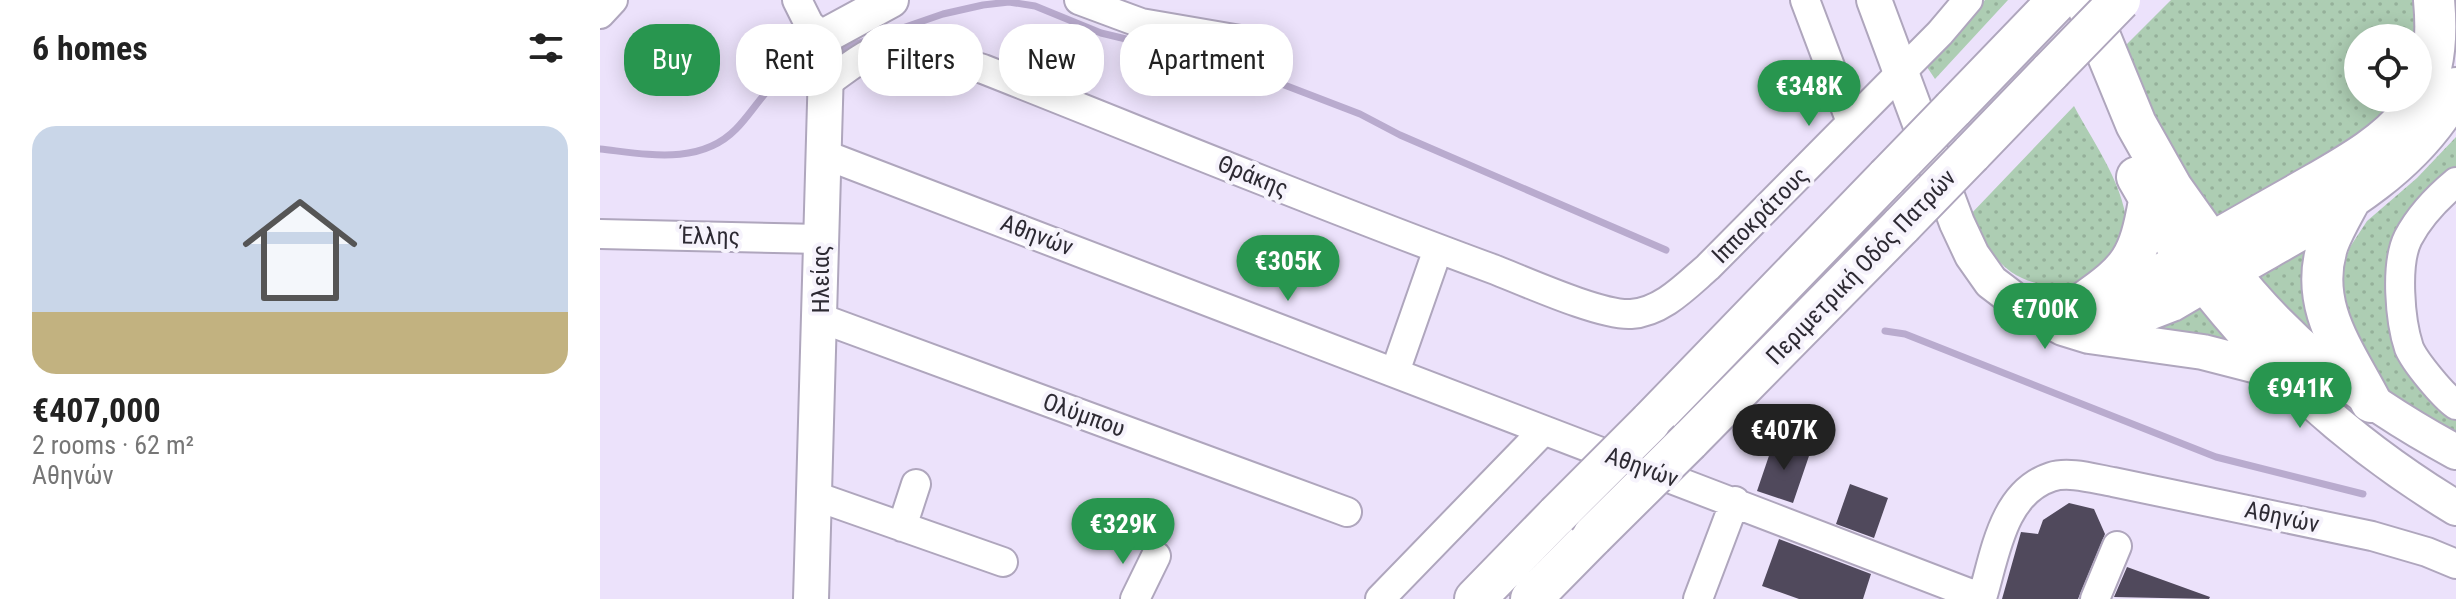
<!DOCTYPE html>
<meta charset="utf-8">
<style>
:root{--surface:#fff;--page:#f6f6f6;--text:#222;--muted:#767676;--accent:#28964f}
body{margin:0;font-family:"Roboto Condensed",sans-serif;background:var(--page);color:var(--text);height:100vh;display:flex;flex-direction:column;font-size:30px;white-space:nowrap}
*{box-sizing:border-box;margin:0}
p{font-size:26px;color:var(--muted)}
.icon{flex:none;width:44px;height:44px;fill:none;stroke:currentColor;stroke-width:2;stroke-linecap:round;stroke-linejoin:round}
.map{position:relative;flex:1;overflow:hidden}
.side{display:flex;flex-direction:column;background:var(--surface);width:600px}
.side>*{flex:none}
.guide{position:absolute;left:24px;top:24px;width:760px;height:72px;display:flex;gap:16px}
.buttons{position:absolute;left:1744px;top:24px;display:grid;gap:16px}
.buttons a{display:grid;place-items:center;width:88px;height:88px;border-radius:50%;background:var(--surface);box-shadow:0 4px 20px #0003;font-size:40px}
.price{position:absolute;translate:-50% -68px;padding:0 18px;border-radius:28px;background:var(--accent);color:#fff;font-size:26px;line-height:52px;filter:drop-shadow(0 2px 4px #0008)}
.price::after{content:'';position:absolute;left:50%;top:48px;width:24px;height:18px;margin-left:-12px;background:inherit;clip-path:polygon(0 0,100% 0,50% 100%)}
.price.on{background:#222;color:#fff}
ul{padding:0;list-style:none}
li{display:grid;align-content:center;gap:16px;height:424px;padding:0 32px}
li span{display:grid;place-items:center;height:248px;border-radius:24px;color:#555}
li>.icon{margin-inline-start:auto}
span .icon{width:144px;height:144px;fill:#fffc;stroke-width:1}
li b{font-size:34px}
h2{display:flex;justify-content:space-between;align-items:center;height:96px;padding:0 32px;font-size:34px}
.pill{padding:0 28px;border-radius:32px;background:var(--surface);box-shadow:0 4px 20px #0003;font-size:28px;line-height:72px}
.pill.on{background:var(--accent);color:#fff}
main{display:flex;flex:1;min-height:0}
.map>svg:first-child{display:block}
.green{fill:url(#green-dots)}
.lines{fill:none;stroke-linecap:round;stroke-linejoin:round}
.stream{stroke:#b9abce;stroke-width:7}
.building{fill:#50495c}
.minor-casing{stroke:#afa6bd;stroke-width:32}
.major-casing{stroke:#afa6bd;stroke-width:38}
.highway-casing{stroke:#afa6bd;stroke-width:44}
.minor{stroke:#fff;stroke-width:28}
.major{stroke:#fff;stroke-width:34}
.highway{stroke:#fff;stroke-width:40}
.highway-bridge-casing{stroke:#afa6bd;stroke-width:44;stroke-linecap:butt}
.highway-bridge{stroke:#fff;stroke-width:40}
.labels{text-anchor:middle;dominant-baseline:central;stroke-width:8;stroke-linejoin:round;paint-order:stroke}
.street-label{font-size:24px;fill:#2d2a33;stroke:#f6f3fc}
</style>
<main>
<section class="side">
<h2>6 homes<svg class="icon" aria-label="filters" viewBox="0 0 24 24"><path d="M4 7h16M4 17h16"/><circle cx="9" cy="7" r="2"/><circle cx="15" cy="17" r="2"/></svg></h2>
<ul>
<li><span style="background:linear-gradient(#c9d6e8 75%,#c2b280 0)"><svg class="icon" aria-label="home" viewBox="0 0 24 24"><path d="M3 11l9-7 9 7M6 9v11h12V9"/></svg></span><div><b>€407,000</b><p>2 rooms · 62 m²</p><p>Αθηνών</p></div></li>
</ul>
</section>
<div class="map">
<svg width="1856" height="599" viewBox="0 0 1856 599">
<defs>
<pattern id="green-dots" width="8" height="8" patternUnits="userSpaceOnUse" patternTransform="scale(2)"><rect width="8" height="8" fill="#adcdb3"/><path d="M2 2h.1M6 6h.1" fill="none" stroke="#95b09a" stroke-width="1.8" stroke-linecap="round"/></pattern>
</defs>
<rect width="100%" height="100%" fill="#ece2fb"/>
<!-- green -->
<path class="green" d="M1385 0H1408L1335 79 1327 67Z
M1571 0H1817L1818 38H1758V98H1809L1805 105 1616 228 1519 52Z
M1474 106C1495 146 1531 193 1527 241L1481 285C1420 291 1396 269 1369 216Z
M1856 137V166L1828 191 1790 276 1856 418V438L1799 406 1769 372 1750 339 1740 276 1750 247 1767 221 1817 178Z
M1712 233 1717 339 1652 270Z
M1598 301 1639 346 1546 332Z"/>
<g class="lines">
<!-- stream -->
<path class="stream" d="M233 52 343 14 383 5 409 2 435 6 501 33 630 64 760 114 800 135 1066 250
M0 149C46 154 100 166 136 129 149 116 159 99 172 86 183 74 200 66 214 59
M1285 331 1305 334 1616 457 1763 494"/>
</g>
<!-- building -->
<path class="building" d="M1174 441 1210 453 1193 503 1157 491Z
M1250 484 1288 498 1274 538 1236 524Z
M1469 503 1494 509 1505 534 1478 599H1402L1421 532 1438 534 1443 520Z
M1179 539 1271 574 1263 599H1199L1162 586Z
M1527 567 1610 597 1609 599 1514 597Z"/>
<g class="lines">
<defs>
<path id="minor" d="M197 0 209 24 223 37
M479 0 541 23 646 41
M1205 0 1251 122
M0 14 13 0
M225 84C250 67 276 41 308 46L383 69C553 136 721 206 893 269 924 281 1001 316 1031 314 1062 312 1086 286 1108 267L1340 33 1368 0
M223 154 1382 598C1395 556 1402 493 1451 477 1469 471 1495 479 1513 482L1772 536 1827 552 1856 564
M1856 182C1838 197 1819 217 1808 238 1795 264 1800 321 1809 348 1815 362 1843 396 1856 405
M0 234 221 239
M220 318 747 512
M795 372 838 249
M215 496 403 562
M302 527 316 484
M535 599 556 556
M780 599 943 431
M1098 599 1135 501
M1495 599 1517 546"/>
<path id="major" d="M1274 0 1357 223 1372 255 1391 282 1424 307 1463 328 1489 336 1603 352 1677 371
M1585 260C1660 362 1747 442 1856 508
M1493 302 1524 292 1611 243C1677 337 1756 398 1856 452
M1497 333 1572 304 1623 274
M211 599 226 68 223 37 291 0"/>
<path id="highway" d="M1485 0 1536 124 1572 188 1611 243C1645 224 1679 204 1713 185 1797 137 1844 106 1834 0
M1353 109 1458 0
M1371 154 1451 71
M1537 177 1585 260
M1751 198C1743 213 1734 228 1728 244 1708 305 1744 350 1771 402
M1630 270C1713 221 1810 177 1856 88
M1483 303C1531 270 1539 258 1549 201
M1050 422 1287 177
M1089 441 1302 225
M875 599 957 515
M931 599 993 536"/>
</defs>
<!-- minor casing -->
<use href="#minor" class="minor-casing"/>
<!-- major casing -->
<use href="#major" class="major-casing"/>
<!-- highway casing -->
<use href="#highway" class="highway-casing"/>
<!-- minor -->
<use href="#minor" class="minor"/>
<!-- major -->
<use href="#major" class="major"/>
<!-- highway -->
<use href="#highway" class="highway"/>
<defs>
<path id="highway-bridge" d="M1451 71 1520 0
M1287 177 1353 109
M1302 225 1371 154
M957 515 1050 422
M993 536 1089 441"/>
</defs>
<!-- highway-bridge casing -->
<use href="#highway-bridge" class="highway-bridge-casing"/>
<!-- highway-bridge -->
<use href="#highway-bridge" class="highway-bridge"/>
</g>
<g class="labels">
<!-- street labels -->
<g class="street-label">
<text transform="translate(653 176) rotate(22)">Θράκης</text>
<text transform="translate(1160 215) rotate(-45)">Ιπποκράτους</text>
<text transform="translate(437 235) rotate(21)">Αθηνών</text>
<text transform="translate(110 236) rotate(1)">Έλλης</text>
<text transform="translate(1261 267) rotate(-46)">Περιμετρική Οδός Πατρών</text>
<text transform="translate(221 279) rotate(-90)">Ηλείας</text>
<text transform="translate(484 415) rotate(20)">Ολύμπου</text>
<text transform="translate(1042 467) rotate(20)">Αθηνών</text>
<text transform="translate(1682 517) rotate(12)">Αθηνών</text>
</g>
</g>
</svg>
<div class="buttons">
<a><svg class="icon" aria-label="locate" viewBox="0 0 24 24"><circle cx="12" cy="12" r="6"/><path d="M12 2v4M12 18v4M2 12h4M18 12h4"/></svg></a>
</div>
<b class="price" style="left:1209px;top:128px">€348K</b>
<b class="price" style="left:688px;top:303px">€305K</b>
<b class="price" style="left:1445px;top:351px">€700K</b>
<b class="price" style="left:1700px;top:430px">€941K</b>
<b class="price on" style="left:1184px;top:472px">€407K</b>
<b class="price" style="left:523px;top:566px">€329K</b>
<div class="guide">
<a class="pill on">Buy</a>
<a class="pill">Rent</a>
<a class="pill">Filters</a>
<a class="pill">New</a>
<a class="pill">Apartment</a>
</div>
</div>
</main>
